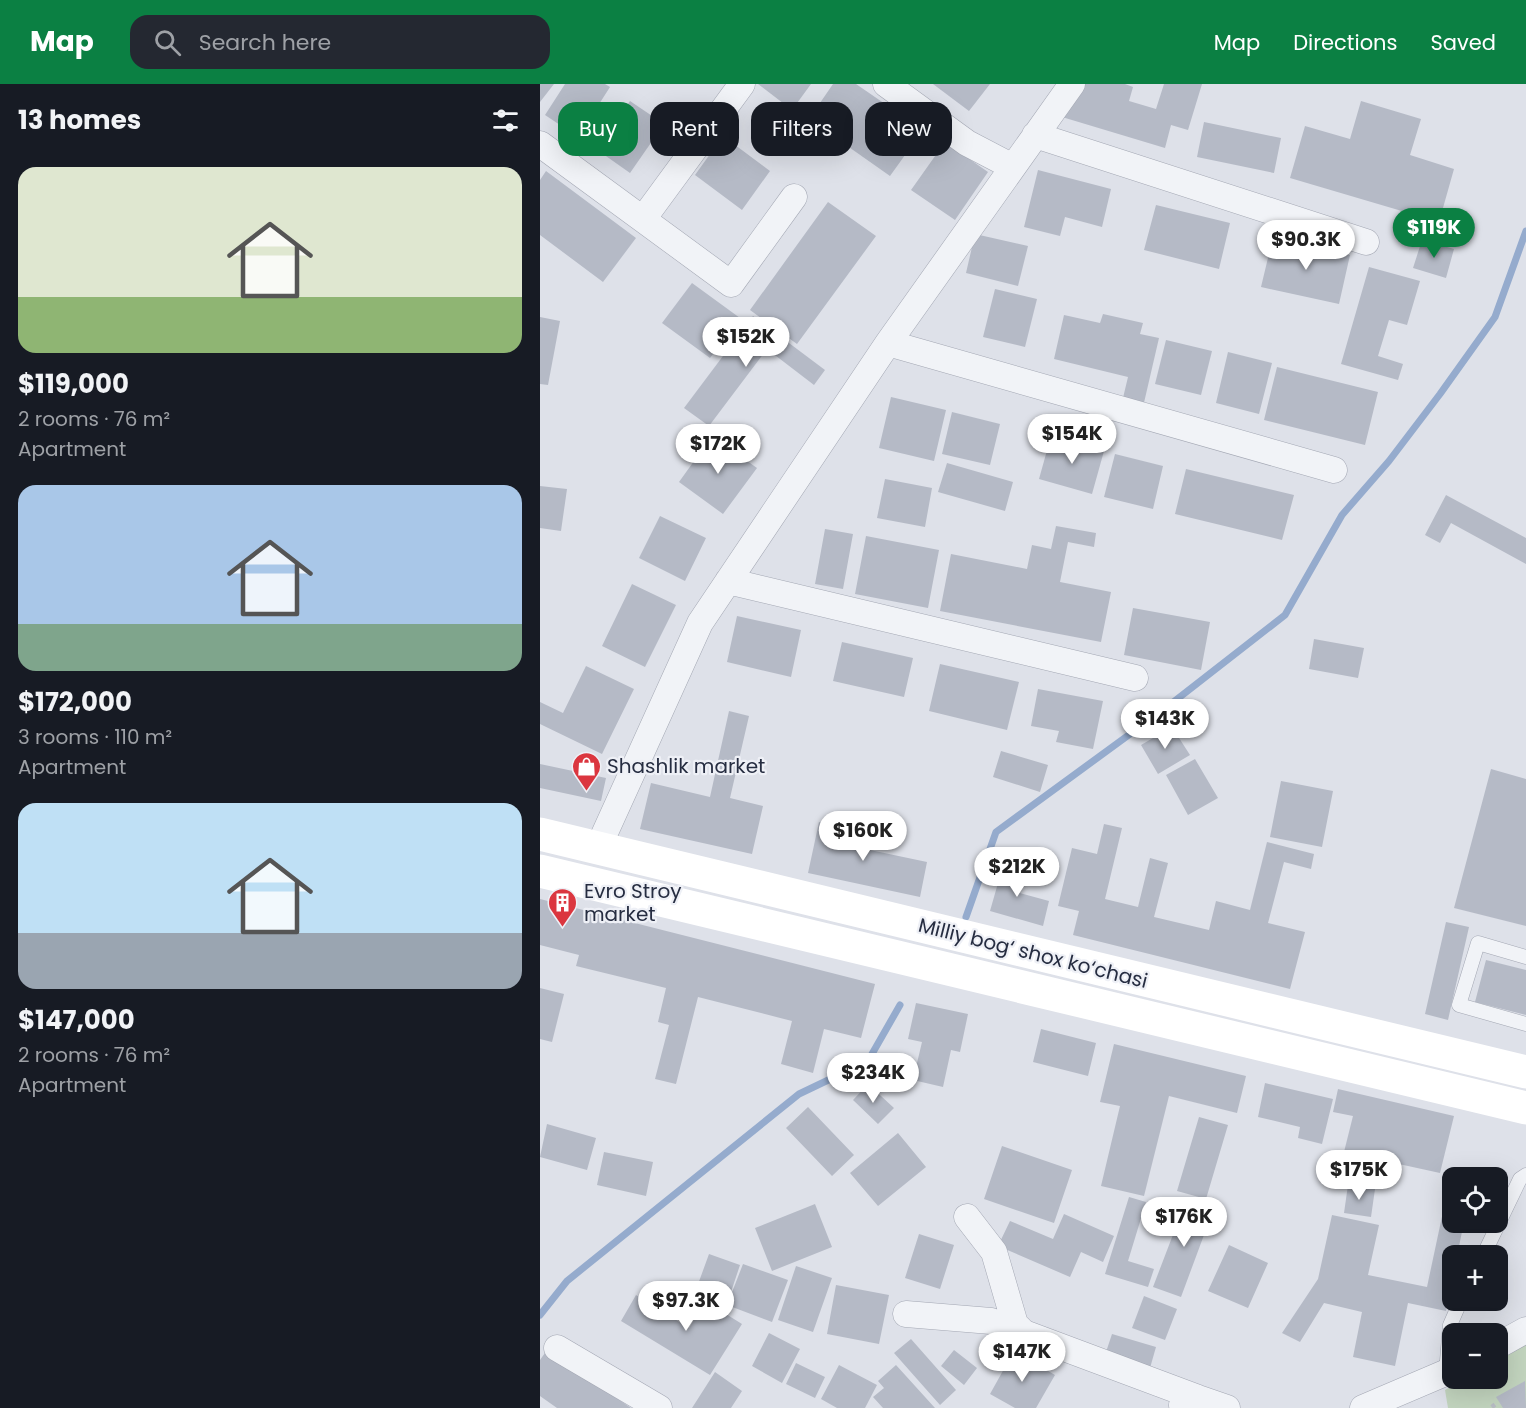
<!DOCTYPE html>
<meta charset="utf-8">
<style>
:root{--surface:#171b24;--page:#242831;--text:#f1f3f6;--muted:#9ea1a6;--accent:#0b8043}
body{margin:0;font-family:Poppins,sans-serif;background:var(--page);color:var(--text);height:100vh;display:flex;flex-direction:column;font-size:22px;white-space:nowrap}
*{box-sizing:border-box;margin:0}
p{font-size:20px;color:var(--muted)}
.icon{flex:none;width:33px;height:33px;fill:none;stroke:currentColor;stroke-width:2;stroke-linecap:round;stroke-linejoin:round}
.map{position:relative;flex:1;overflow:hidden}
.sheet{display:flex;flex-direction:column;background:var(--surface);width:540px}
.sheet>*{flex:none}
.top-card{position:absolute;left:18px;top:18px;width:570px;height:54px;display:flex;gap:12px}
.fabs{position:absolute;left:902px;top:1083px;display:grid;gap:12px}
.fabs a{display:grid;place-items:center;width:66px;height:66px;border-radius:12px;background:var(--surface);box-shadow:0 6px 24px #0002;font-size:30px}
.price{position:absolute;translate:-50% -51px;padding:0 14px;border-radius:21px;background:#fff;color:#222;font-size:20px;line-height:39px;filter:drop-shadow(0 2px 3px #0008)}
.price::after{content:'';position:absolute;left:50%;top:36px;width:18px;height:14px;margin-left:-9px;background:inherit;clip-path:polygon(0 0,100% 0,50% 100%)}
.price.selected{background:var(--accent);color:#fff}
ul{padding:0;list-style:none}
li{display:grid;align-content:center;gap:12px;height:318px;padding:0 18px}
li span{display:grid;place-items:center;height:186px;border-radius:18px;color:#555}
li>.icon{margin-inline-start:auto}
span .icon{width:108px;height:108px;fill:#fffc;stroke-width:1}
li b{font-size:26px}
h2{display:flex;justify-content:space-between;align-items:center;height:72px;padding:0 18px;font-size:26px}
.chip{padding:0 21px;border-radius:18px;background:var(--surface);box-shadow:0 6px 24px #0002;font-size:21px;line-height:54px}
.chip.selected{background:var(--accent);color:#fff}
header{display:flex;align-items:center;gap:36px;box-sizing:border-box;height:84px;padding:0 30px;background:var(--accent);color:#fff}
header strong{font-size:28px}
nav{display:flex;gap:33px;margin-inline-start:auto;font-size:21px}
.search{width:420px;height:54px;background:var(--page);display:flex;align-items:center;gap:15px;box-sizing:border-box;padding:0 21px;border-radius:18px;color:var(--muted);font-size:22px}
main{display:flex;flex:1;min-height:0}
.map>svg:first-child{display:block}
.green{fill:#c2d4be}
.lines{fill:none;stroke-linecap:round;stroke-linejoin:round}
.stream{stroke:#95abcd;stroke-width:7}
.building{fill:#b5bac6}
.lane-casing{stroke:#a3a7b3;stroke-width:15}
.street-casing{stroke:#a3a7b3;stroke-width:27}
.path{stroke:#b8bcc4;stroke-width:4;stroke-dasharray:4.5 4.5;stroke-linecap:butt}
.lane{stroke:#f1f3f7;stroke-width:14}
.street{stroke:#f1f3f7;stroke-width:26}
.secondary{stroke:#fff;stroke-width:33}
.labels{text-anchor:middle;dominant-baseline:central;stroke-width:4.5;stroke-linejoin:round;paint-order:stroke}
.poi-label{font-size:20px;fill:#262d41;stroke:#eef0f6;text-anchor:start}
.street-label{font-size:20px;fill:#262d41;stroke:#eef0f6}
</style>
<header>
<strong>Map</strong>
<div class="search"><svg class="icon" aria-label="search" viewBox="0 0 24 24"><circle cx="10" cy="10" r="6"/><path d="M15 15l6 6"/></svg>Search here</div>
<nav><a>Map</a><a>Directions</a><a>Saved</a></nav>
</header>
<main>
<section class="sheet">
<h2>13 homes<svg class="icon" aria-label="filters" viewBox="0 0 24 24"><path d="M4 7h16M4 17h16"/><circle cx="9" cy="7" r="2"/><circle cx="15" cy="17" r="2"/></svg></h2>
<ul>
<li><span style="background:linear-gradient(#dfe7d0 70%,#8fb573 0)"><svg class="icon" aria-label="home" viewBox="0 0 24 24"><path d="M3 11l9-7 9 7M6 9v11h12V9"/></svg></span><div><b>$119,000</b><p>2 rooms · 76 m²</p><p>Apartment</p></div></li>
<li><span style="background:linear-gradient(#a9c7e8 75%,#7fa58c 0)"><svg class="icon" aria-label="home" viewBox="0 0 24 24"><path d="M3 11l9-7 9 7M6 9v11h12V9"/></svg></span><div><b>$172,000</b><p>3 rooms · 110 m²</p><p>Apartment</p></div></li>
<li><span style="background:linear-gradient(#bfe0f5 70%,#9aa5b1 0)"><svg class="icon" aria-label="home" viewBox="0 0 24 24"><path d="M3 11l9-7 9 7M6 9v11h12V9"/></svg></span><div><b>$147,000</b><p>2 rooms · 76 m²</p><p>Apartment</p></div></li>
</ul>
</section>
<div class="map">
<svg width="986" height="1324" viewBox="0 0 986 1324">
<rect width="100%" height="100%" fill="#dee1e9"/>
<!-- green -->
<path class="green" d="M986 1257V1324H908L905 1306 924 1295 957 1294V1275Z"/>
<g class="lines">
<!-- stream -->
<path class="stream" d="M426 833 456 748 627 623 745 531 802 431 849 377 900 310 955 233 986 147
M0 1231 27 1197 259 1010 328 977 360 921"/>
</g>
<!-- building -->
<path class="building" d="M0 0H14L0 18Z
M25 0H65L70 3 38 53 5 31Z
M218 0H271L252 26Z
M293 0H316L383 46 350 92 269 35Z
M393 0H450L429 27Z
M544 0H585L593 3 589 17 616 25 624 0H662L648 46 631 41 625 64 522 33Z
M90 17 124 40 90 89 56 65Z
M821 17 881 35 870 71 914 85 899 138 750 94 765 42 810 55Z
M664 38 741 54 734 89 657 73Z
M183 52 230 87 202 126 155 91Z
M405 58 448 88 415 136 371 106Z
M498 86 571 105 562 143 525 133 520 152 484 143Z
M6 87 96 154 63 198 0 151V96Z
M288 118 336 152 257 260 210 226Z
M616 121 690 139 679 185 604 166Z
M435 150 488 162 478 202 426 189Z
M733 153 810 171 799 220 721 203Z
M882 156 914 165 906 194 873 184Z
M829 183 880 197 867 241 849 236 838 272 863 280 858 296 801 280Z
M152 199 200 234 170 274 122 239Z
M455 205 497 215 485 263 443 253Z
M563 230 603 239 600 250 619 254 603 323 582 318 588 293 514 275 524 231 560 239Z
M213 232 285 286 274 301 227 265 169 342 144 324Z
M0 233 20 237 8 301 0 300Z
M626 256 672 267 661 311 615 300Z
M688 268 732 279 719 330 676 319Z
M737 283 838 308 825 361 724 336Z
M351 313 406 326 394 377 339 364Z
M412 328 460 340 450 381 402 370Z
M172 352 217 384 183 430 139 398Z
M511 352 564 367 552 410 499 395Z
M575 370 623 382 613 425 564 413Z
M407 379 473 398 465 427 398 408Z
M646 385 754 411 742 456 635 430Z
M345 395 392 404 385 443 337 434Z
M0 402 27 405 21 447 0 444Z
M906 411 986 454V480L911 439 900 459 885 451Z
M120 432 166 454 145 497 99 474Z
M516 442 556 449 554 463 528 458 520 498 571 508 561 558 400 527 411 470 487 485 492 461 511 465Z
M285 445 313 450 303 505 275 500Z
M326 452 399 466 388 524 315 510Z
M92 500 136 521 105 583 62 562Z
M593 524 670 538 661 586 584 571Z
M197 532 261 546 251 593 187 578Z
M774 555 824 564 818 594 769 585Z
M302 558 373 574 364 613 293 597Z
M400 580 479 598 467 646 389 627Z
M46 582 94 605 62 670 0 640V618L23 629Z
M498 605 563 617 553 665 516 658 519 647 491 642Z
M189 627 209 632 190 714 223 722 212 770 100 745 111 699 170 713Z
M632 643 650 671 618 690 601 661Z
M461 667 508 681 500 708 453 693Z
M655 675 678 714 648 731 626 691Z
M0 680 66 694 61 717 0 704Z
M951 685 986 695V842L914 824Z
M741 697 793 707 782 763 730 753Z
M279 738 333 749 330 766 387 778 380 813 268 789Z
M564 740 582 744 565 815 598 823 610 774 628 779 614 833 669 846 676 817 710 826 727 758 774 770 771 785 744 778 728 839 765 848 750 905 533 851 539 827 518 822 532 764 557 770Z
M464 778 483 783 476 808 509 817 503 842 450 827Z
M0 815 335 900 321 954 284 945 273 989 241 980 252 937 158 913 136 1000 115 995 129 941 118 938 126 904 36 882 39 871 0 861Z
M906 838 929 843 908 936 885 930Z
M946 876 986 886V931L935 918Z
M0 904 24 910 12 958 0 955Z
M376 919 428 930 420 968 411 966 403 1003 373 996 382 958 368 955Z
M501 945 556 959 548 992 493 978Z
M574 960 706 992 697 1029 629 1012 604 1112 561 1102 580 1022 560 1018Z
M725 999 793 1015 782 1060 758 1054 760 1043 718 1033Z
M328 1000 354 1024 338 1040 313 1016Z
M798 1005 914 1032 900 1089 804 1068 813 1032 793 1028Z
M268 1023 314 1071 292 1092 246 1044Z
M659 1033 688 1041 666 1115 637 1107Z
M7 1040 56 1054 47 1086 0 1073Z
M358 1049 386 1083 338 1122 310 1089Z
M462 1062 532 1086 514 1139 444 1115Z
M64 1068 113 1078 106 1112 57 1101Z
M808 1101 835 1105 831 1133 804 1129Z
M589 1113 606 1118 588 1177 614 1185 608 1203 565 1190Z
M647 1114 674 1124 641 1213 613 1203Z
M275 1120 292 1163 232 1187 215 1144Z
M904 1123 912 1124V1138H924L917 1172H912V1197L906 1227 868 1219 855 1282 813 1273 822 1228 784 1219 760 1258 742 1249 778 1195 792 1131 839 1141 828 1191 887 1203Z
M524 1130 574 1152 563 1178 541 1168 530 1193 458 1162 470 1137 513 1155Z
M379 1150 414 1161 400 1205 365 1194Z
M689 1161 728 1179 708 1224 668 1207Z
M169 1170 200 1181 189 1214 157 1203Z
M203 1180 248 1196 232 1238 187 1221Z
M256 1182 292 1194 273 1248 238 1236Z
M296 1201 349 1211 339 1260 287 1250Z
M96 1211 149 1244 165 1217 202 1240 170 1291 81 1237Z
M604 1212 637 1225 625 1256 592 1244Z
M229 1249 260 1265 242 1299 212 1282Z
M572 1250 616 1263 610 1284 565 1271Z
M371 1255 416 1306 400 1321 354 1269Z
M7 1266 91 1324H17L0 1312V1276Z
M414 1266 437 1284 424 1301 401 1282Z
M474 1267 515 1291 496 1324H475L450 1310Z
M256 1279 285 1293 275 1314 246 1300Z
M299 1281 337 1301 325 1324H297L281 1315Z
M356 1281 395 1324H343L333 1313 344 1304 338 1297Z
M175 1288 202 1307 191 1324H152Z
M985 1297 986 1324H963L956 1313Z"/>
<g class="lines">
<defs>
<path id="lane" d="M986 873 938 859 919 921 986 940
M943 1172 980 1095 986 1091
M906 1289 910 1241 921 1216"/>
<path id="street" d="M346 0 427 59 473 83
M495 51 826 158
M0 60 191 200 254 113
M103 135 202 0
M348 259 794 386
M188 497 595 594
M58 764 160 539 348 259 532 0
M427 1133 454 1168 475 1240 484 1249 658 1314
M366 1230 451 1237 484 1249
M957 1262 986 1246
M17 1264 119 1324
M642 1321 658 1314 687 1324
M823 1324 912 1286"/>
</defs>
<!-- lane casing -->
<use href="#lane" class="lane-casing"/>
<!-- street casing -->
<use href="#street" class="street-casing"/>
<!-- path -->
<path class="path" d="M952 1320 955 1324"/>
<!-- lane -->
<use href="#lane" class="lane"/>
<!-- street -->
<use href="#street" class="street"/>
<!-- secondary -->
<path class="secondary" d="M0 750 986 988
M0 787 986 1024"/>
</g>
<!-- icons -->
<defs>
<symbol id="shop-pin" viewBox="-11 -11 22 30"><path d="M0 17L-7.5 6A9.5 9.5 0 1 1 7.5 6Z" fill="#db363f" stroke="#eef0f6"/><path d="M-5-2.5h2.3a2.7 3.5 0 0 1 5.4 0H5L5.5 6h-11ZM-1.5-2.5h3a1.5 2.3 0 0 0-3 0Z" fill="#fff"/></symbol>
<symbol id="building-pin" viewBox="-11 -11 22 30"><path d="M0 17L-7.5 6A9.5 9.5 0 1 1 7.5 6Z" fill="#db363f" stroke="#eef0f6"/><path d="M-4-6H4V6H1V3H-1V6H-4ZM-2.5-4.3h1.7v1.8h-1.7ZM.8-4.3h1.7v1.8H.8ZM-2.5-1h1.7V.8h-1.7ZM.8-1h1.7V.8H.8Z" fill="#fff"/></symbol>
</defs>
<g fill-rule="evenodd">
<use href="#shop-pin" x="30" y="666" width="33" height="45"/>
<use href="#building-pin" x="6" y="802" width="33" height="45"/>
</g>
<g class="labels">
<!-- poi labels -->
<g class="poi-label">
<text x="67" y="682">Shashlik market</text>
<text x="44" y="807">Evro Stroy<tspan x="44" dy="23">market</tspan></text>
</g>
<!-- street labels -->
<g class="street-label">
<text transform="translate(493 869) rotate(14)">Milliy bog‘ shox ko‘chasi</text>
</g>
</g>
</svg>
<div class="fabs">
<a><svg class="icon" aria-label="locate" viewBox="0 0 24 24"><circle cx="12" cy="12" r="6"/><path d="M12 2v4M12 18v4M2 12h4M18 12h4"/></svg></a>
<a>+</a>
<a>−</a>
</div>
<b class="price selected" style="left:894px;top:175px">$119K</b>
<b class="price" style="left:766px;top:187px">$90.3K</b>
<b class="price" style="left:206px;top:284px">$152K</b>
<b class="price" style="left:532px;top:381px">$154K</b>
<b class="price" style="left:178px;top:391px">$172K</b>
<b class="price" style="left:625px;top:666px">$143K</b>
<b class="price" style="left:323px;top:778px">$160K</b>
<b class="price" style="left:477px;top:814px">$212K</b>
<b class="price" style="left:333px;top:1020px">$234K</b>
<b class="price" style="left:819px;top:1117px">$175K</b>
<b class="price" style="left:644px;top:1164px">$176K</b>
<b class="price" style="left:146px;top:1248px">$97.3K</b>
<b class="price" style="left:482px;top:1299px">$147K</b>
<div class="top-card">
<a class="chip selected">Buy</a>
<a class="chip">Rent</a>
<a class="chip">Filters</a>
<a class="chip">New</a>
</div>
</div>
</main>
